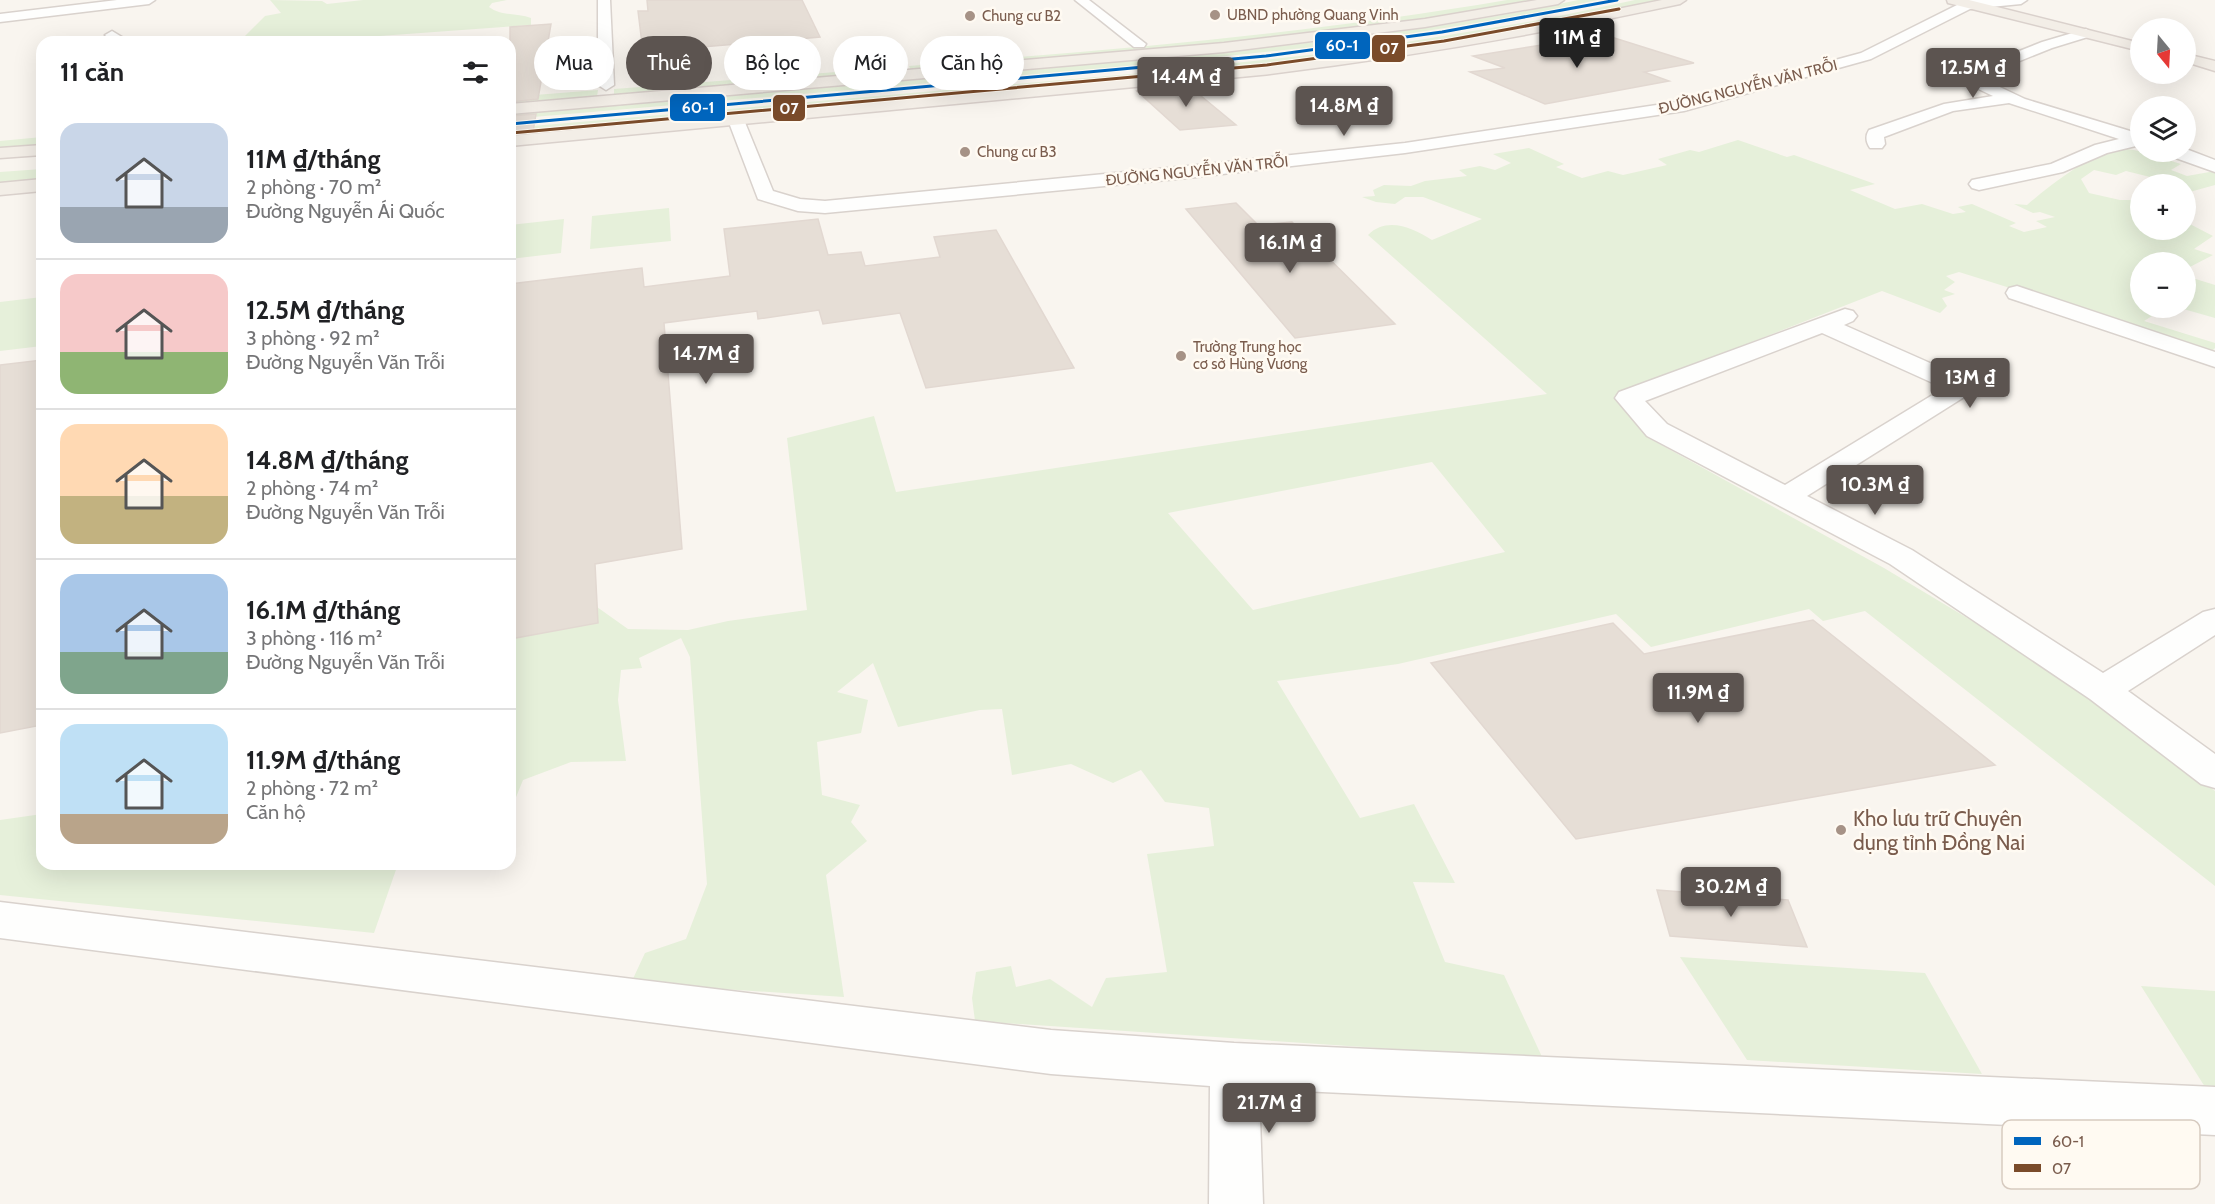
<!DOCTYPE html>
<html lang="vi">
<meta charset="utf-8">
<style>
:root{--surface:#fff;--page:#f6f6f6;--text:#202124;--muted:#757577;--line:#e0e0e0;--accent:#5c5450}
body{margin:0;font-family:Cabin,sans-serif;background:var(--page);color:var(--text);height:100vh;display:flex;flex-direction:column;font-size:22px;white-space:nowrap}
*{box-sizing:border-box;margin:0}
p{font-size:20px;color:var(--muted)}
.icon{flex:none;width:33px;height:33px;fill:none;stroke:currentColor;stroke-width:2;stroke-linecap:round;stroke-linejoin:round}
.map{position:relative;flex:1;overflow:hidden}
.side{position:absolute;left:36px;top:36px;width:480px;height:834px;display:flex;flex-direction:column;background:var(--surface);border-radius:18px;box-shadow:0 6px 24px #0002}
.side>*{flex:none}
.hud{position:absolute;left:534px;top:36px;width:570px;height:54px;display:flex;gap:12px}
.needle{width:39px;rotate:162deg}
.fabs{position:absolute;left:2130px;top:18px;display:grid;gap:12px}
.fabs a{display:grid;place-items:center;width:66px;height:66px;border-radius:50%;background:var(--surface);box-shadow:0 6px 24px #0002;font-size:30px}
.price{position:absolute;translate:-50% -51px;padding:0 14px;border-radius:6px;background:var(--accent);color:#fff;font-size:20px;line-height:39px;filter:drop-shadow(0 2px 3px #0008)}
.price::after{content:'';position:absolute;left:50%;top:36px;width:18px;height:14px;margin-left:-9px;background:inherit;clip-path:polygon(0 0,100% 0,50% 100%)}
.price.selected{background:#222;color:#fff}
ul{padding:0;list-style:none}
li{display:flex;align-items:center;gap:18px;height:150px;padding:0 24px}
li+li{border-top:2px solid var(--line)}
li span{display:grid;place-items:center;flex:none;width:168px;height:120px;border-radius:18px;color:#555}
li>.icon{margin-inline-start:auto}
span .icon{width:72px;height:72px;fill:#fffc;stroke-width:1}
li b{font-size:26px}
h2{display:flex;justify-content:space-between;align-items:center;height:72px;padding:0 24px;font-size:26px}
.pill{padding:0 21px;border-radius:27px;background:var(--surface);box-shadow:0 6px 24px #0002;font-size:21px;line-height:54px}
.pill.selected{background:var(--accent);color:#fff}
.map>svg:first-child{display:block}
.green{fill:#e6f0da;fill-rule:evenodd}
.building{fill:#e6ded6;stroke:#e2d8d1;stroke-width:1.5}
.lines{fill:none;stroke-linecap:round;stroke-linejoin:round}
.minor-casing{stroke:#d9d2cd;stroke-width:3}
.major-casing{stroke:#dad1cc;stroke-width:3}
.minor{fill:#fefefd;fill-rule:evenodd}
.major{fill:#f3eee7;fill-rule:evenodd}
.bus-1-casing{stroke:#fffaf2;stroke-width:5}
.bus-2-casing{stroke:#fffaf2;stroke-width:5}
.bus-1{stroke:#0065bd;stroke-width:3}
.bus-2{stroke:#7a4b2a;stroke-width:3}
.poi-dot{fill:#a69286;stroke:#fffaf2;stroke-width:2}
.labels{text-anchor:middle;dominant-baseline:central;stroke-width:5;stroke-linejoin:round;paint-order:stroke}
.far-poi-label{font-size:15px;fill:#7a5c4d;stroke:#fffaf2;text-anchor:start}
.far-street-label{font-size:15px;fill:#7a5c4d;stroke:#fffaf2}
.near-poi-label{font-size:21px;fill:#7a5c4d;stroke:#fffaf2;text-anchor:start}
.key{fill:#fffaf2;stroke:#d7cbc0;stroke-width:1.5}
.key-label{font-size:16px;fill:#7a5c4d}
.line-badge{stroke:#fffaf2;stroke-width:2}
.badge-label{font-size:16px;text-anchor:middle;font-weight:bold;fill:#fff}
</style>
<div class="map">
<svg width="2215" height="1204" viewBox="0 0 2215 1204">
<rect width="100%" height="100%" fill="#f9f5ef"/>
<!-- green -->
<path class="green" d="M270 0 322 1 327 4 363 0H507L492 3 489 7C501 16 517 13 531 18V25L297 42H239L265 16 281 13Z
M1507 0H1537C1330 39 1120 53 911 71L909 66C1109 50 1309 34 1507 0Z
M1578 0H1598L1526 15 1351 43 1140 65 510 119V113L1227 52C1344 39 1462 26 1578 0Z
M1635 0H1663L1529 27 1365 54 510 137V128L1142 73 1364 49 1545 19Z
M875 69 878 74 614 95V89Z
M598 90 597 97 510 104V97Z
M42 137V145L0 149V141Z
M1738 140 1787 157 1794 155 1875 184 1850 190 1895 209 1922 204 1953 214 1966 212 1958 207 1972 204 2016 223 2009 226 2024 232 2047 227 2036 221 2055 217 2040 212 2033 213 2014 204 2027 205C2047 188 2099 145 2127 149 2145 151 2164 159 2181 164L2171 170 2187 176 2215 171V185L2186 193V184H2150L2158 179 2126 171 2116 175 2094 170 2081 179 2089 193 2120 200H2140V230H2186V222L2213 236 2194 249 2213 255 2186 269V262H2140V308H2165L2144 321 2215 343V348L2212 351 1959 272 1946 276 1955 282 1944 290 1955 294 1942 298 1947 306 1940 313 1882 291 1614 396 1647 437 1884 568 2014 646 2161 749 2215 791V886L1865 611 1823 621 1809 609 1651 647 1616 614 1398 664 1277 681 1360 818 1414 804 1455 883 1413 882 1445 962 1504 975 1543 1059 975 1021 972 998 976 972 1011 966 1016 987 1050 979 1092 1007 1106 978 1167 972 1147 854 1214 846 1209 808 1165 802 1141 770 1113 783 1071 764 1012 775 1002 709 980 710 898 727 873 663 837 692 868 700 861 733 817 742 822 795 860 805 851 822 867 841 826 875 844 997 631 983 645 953 686 939 707 884 690 657 681 638 639 658 642 668 621 670 618 700 626 761 571 762 523 780 510 812V639L598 623 597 607 628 629 688 630 728 621 807 610 787 438 874 416 896 492 1547 394 1368 235C1387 216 1413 228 1432 240L1482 219 1423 197H1405L1395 204 1376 202 1362 197 1375 196 1373 190 1384 185 1411 186 1425 181 1467 176 1459 170 1480 166 1495 170 1511 163 1493 154 1529 148 1564 164 1556 167 1582 178 1608 171 1623 175 1667 165 1658 159 1690 150 1699 152ZM1432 462 1505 552 1253 610 1168 513Z
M42 169V180L0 184V172Z
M669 208 671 241 590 249 592 216Z
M564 219 561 253 510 259V225Z
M2186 276 2215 285V318L2180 308H2186Z
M42 297V346L0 351V302Z
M42 814V864H398L374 933 0 895V820Z
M1680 957 1925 973 1982 1074 1747 1060Z
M2141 986 2215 991V1087H2205Z"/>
<!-- building -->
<path class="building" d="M647 0H802L820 37 643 52 638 11H648Z
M551 24 538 99 510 102V27Z
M1608 36 1694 63 1644 72 1669 81 1545 104 1470 72 1505 68 1473 56 1548 44 1555 46Z
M1189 86 1236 125 1180 130 1137 91Z
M536 114 533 132 510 134V116Z
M1236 203 1258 225 1292 222 1395 324 1295 338 1186 209Z
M818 219 828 255 861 252 865 266 940 257 934 237 996 230 1074 368 926 388 900 313 823 324 819 310 758 319 757 311 664 323 682 549 595 564 598 623 510 639V284L642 268 644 287 730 276 724 229Z
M42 360V725L0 733V365Z
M1813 620 1995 765 1576 839 1431 663 1613 623 1644 654Z
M1657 890 1788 900 1807 947 1670 936Z"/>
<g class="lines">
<defs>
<path id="minor" d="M117 0H155L149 4 0 22V14Z
M598 0H610L614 85 606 90 598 85Z
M1075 0H1089L1146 44 1144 47H1134Z
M1967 0H2027L2021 4 1970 9 1871 59 1684 111 1405 153 1188 178 825 213 798 211 758 199 728 120 730 116H742L744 120 773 191 800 199 825 201 1188 166 1405 143 1683 101 1861 53Z
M2086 29 2093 33 2091 36 2052 48 1985 75 1983 79 2025 99 2140 134V145L2107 153 2063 172 1979 190 1972 188 1969 184 1972 180 2051 164 2095 145 2119 139 2009 103 1953 111 1884 137 1885 144 1882 148H1870C1866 142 1865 136 1869 130L1944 104 1993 96 1968 84 1966 81 1974 69 2042 42Z
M112 31 130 42H113L105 35Z
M2186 149 2215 160V172L2170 156 2167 152H2186Z
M2017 286 2215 352V367L2009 298 2006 293 2009 288Z
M1845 309 1853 311 1857 316 1853 321 1844 325 1964 378 1973 389 1969 394 1807 496 1912 550 2103 673 2203 612 2215 609V635L2128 691 2215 754V788L2201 784 2090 699 1890 564 1647 436 1615 398 1619 392ZM1822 333 1944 388 1785 485 1667 424 1645 401Z
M0 902 1051 1030 1234 1043 2215 1087V1135L1259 1089 1263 1204H1209L1210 1086 1051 1074 0 938Z"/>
<path id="major" d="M1537 0H1564L1558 4 1425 27 1224 52 510 114V104L1224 43 1425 19Z
M1662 0H1686L1680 4C1541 34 1402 58 1261 75L510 146V136L1261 65C1396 50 1529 28 1662 0Z
M1947 0H1969L2140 43V51L1948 3Z
M2186 54 2215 61V71L2186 62Z
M42 145V155L0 158V148Z
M42 179V191L0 195V183Z"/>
</defs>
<!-- minor casing -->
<use href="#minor" class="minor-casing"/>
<!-- major casing -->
<use href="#major" class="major-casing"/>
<!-- minor -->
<use href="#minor" class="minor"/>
<!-- major -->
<use href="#major" class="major"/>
<defs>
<path id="bus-1" d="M510 124 1266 56 1442 32 1617 0"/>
<path id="bus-2" d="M511 133 1267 65 1444 41 1619 9"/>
</defs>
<!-- bus-1 casing -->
<use href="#bus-1" class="bus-1-casing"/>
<!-- bus-2 casing -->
<use href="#bus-2" class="bus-2-casing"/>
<!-- bus-1 -->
<use href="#bus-1" class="bus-1"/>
<!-- bus-2 -->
<use href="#bus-2" class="bus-2"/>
</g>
<!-- markers -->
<g class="poi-dot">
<circle cx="1215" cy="15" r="6"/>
<circle cx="970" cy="16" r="6"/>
<circle cx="965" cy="152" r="6"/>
<circle cx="1181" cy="356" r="6"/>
<circle cx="1841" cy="830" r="6"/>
</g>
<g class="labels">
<!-- far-poi labels -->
<g class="far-poi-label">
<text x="1227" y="15">UBND phường Quang Vinh</text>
<text x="982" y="16">Chung cư B2</text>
<text x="977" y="152">Chung cư B3</text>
<text x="1193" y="347">Trường Trung học<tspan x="1193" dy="17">cơ sở Hùng Vương</tspan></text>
</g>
<!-- far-street labels -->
<g class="far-street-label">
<text transform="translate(1748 87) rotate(-14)">ĐƯỜNG NGUYỄN VĂN TRỖI</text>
<text transform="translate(1197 171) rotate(-6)">ĐƯỜNG NGUYỄN VĂN TRỖI</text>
</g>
<!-- near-poi labels -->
<g class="near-poi-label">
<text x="1853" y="818">Kho lưu trữ Chuyên<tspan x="1853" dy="24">dụng tỉnh Đồng Nai</tspan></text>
</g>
</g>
<!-- legend -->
<rect x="2002" y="1120" width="198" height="69" rx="9" class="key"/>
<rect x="2014" y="1137" width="27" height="8" fill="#0065bd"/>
<rect x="2014" y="1164" width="27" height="8" fill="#7a4b2a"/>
<g class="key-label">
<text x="2052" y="1147">60-1</text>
<text x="2052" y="1174">07</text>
</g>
<g class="line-badge">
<rect x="1314" y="31" width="57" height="29" rx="6" fill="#0065bd"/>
<rect x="1371" y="34" width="35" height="29" rx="6" fill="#7a4b2a"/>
<rect x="669" y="93" width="57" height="29" rx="6" fill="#0065bd"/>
<rect x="772" y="94" width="34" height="28" rx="6" fill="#7a4b2a"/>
</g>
<g class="badge-label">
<text x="1342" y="51">60-1</text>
<text x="1389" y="54">07</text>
<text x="698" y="113">60-1</text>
<text x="789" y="114">07</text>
</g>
</svg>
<div class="fabs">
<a><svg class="needle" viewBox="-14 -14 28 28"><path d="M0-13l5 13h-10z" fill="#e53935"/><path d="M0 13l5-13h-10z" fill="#757577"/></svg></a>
<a><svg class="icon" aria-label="layers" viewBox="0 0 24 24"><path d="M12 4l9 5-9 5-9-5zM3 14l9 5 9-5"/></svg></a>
<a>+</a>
<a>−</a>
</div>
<b class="price selected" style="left:1577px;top:69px">11M ₫</b>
<b class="price" style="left:1973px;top:99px">12.5M ₫</b>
<b class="price" style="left:1186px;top:108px">14.4M ₫</b>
<b class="price" style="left:1344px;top:137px">14.8M ₫</b>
<b class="price" style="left:1290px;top:274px">16.1M ₫</b>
<b class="price" style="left:706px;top:385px">14.7M ₫</b>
<b class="price" style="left:1970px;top:409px">13M ₫</b>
<b class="price" style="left:1875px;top:516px">10.3M ₫</b>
<b class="price" style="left:1698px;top:724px">11.9M ₫</b>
<b class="price" style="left:1731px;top:918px">30.2M ₫</b>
<b class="price" style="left:1269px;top:1134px">21.7M ₫</b>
<div class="hud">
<a class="pill">Mua</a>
<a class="pill selected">Thuê</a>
<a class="pill">Bộ lọc</a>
<a class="pill">Mới</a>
<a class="pill">Căn hộ</a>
</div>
<section class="side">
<h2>11 căn<svg class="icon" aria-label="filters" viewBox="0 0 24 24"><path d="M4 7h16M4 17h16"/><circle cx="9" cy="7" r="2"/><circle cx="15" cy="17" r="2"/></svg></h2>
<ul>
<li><span style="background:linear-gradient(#c9d6e8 70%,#9aa5b1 0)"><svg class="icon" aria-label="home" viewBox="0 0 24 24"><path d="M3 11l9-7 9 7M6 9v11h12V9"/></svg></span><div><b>11M ₫/tháng</b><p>2 phòng · 70 m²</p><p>Đường Nguyễn Ái Quốc</p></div></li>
<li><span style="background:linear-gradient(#f6c9c9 65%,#8fb573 0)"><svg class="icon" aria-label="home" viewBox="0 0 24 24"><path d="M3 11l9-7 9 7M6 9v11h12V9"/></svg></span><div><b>12.5M ₫/tháng</b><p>3 phòng · 92 m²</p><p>Đường Nguyễn Văn Trỗi</p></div></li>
<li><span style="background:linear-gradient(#ffd9b3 60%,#c2b280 0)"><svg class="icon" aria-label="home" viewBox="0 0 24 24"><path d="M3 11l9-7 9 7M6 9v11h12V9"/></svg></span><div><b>14.8M ₫/tháng</b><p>2 phòng · 74 m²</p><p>Đường Nguyễn Văn Trỗi</p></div></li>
<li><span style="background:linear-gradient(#a9c7e8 65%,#7fa58c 0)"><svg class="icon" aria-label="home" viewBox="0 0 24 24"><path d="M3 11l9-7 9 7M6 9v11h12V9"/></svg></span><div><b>16.1M ₫/tháng</b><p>3 phòng · 116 m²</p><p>Đường Nguyễn Văn Trỗi</p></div></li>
<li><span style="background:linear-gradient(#bfe0f5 75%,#b9a48a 0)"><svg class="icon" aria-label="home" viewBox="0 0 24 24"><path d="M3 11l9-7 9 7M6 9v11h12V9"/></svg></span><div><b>11.9M ₫/tháng</b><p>2 phòng · 72 m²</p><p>Căn hộ</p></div></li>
</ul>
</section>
</div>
